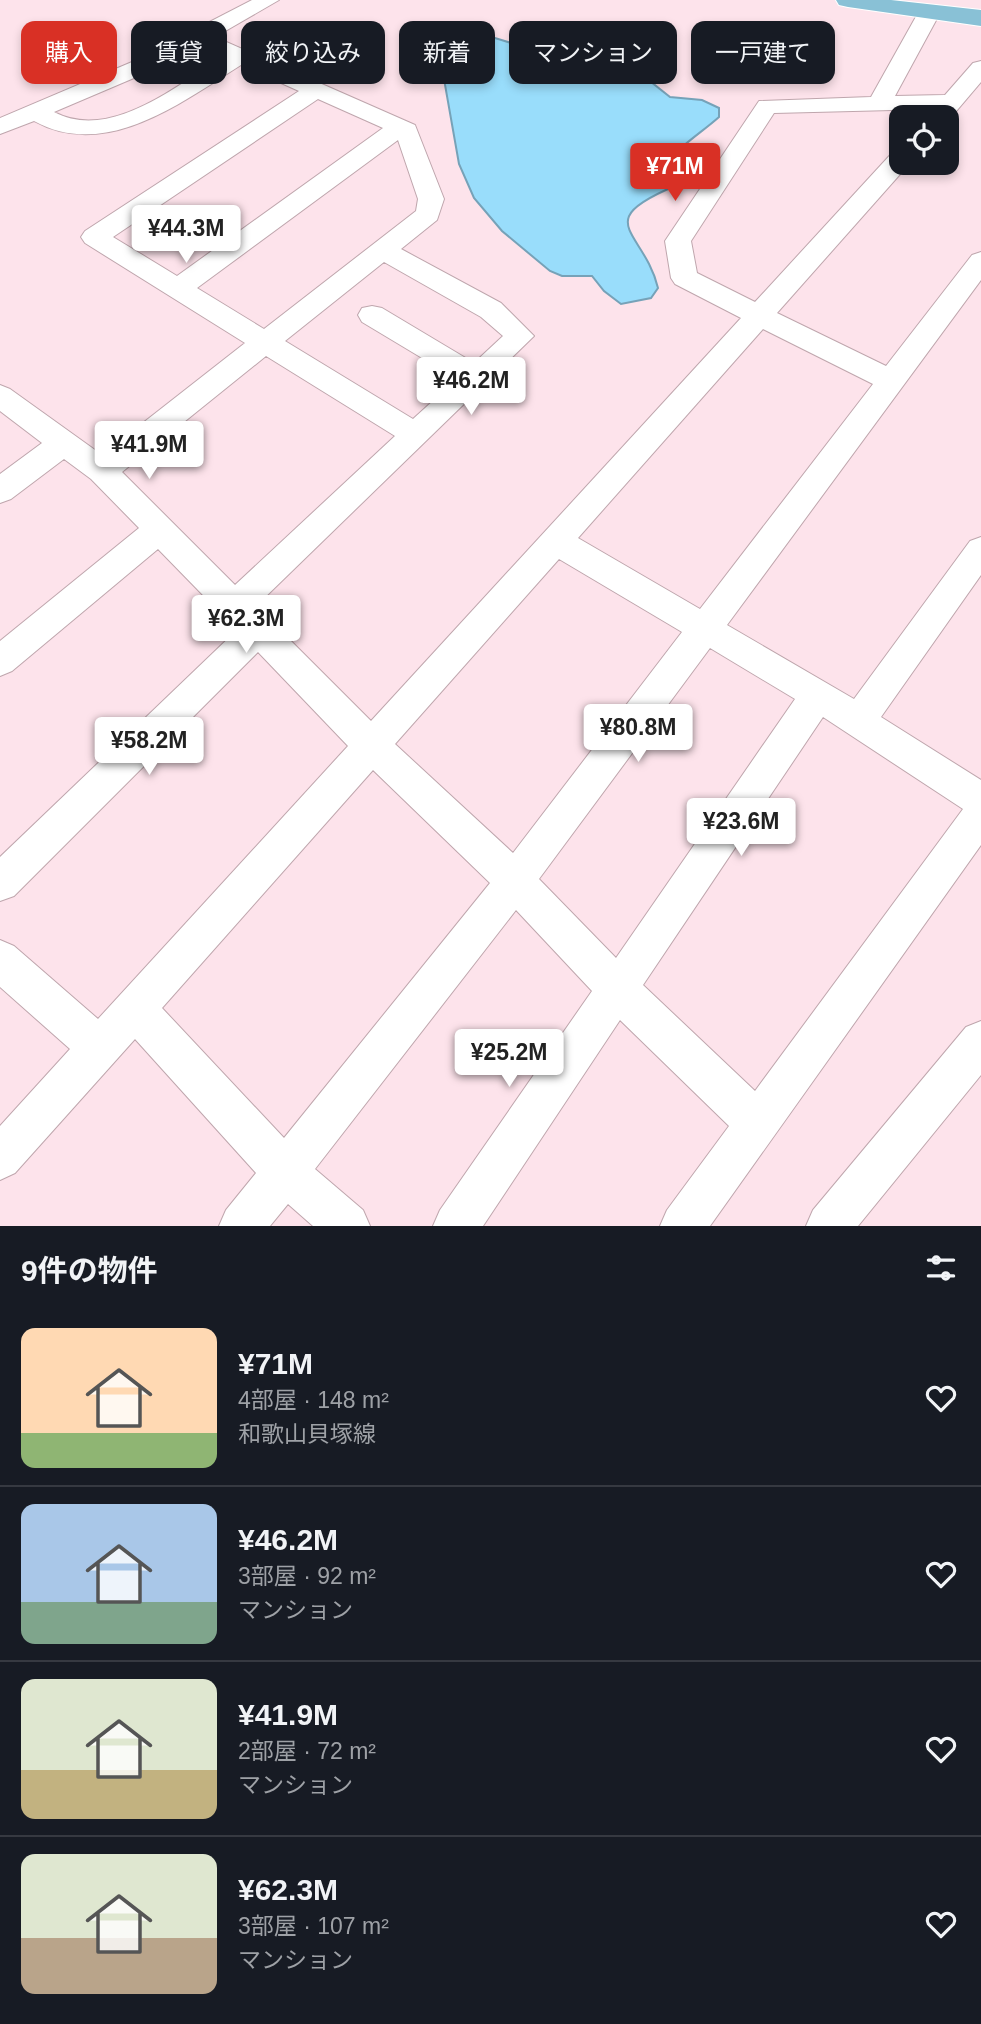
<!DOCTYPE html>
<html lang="ja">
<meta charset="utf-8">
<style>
:root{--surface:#171b24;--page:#242831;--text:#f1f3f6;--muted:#9ea1a6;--line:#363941;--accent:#d93025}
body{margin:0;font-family:Helvetica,"Noto Sans JP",sans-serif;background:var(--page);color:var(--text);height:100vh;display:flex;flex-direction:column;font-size:26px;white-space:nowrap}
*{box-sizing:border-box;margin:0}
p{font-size:23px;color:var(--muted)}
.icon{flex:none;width:38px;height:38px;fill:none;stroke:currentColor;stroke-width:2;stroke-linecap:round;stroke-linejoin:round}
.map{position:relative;height:1226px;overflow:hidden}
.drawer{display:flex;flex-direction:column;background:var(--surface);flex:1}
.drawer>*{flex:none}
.guide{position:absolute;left:21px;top:21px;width:940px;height:63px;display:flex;gap:14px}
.tools{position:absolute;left:889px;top:105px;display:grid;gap:14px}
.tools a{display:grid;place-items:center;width:70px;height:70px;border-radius:14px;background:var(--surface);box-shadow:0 4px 10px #0003;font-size:35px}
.price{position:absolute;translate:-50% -60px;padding:0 16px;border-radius:7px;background:#fff;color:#222;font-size:23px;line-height:46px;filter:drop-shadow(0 2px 4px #0008)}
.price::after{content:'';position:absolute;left:50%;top:42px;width:21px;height:16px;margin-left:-10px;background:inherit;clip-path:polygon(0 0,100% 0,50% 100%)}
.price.on{background:var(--accent);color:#fff}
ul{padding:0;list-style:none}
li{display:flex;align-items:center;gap:21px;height:175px;padding:0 21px}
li+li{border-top:2px solid var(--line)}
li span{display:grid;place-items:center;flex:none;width:196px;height:140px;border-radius:14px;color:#555}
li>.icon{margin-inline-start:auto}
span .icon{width:84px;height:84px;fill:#fffc;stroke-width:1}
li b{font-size:30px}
h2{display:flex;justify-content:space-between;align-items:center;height:84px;padding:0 21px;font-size:30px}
.tag{padding:0 24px;border-radius:14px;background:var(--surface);box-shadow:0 4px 10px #0003;font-size:24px;line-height:63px}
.tag.on{background:var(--accent);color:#fff}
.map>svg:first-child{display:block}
.water{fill:#99ddfb;stroke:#76a2b8;stroke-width:2}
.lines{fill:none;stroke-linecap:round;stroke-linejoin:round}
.minor-casing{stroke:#bfa6ad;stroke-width:2}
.major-casing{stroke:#fff;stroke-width:2}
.minor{fill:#fff;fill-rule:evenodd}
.major{fill:#89c1d6;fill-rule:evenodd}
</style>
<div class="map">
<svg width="981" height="1226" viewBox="0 0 981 1226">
<rect width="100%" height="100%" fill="#fde3eb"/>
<!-- water -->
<path class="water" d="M451 37 495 38 563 59 607 64 646 78 670 97 702 100 719 108V117C700 134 678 146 664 168L675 186C589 222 644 230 658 288L651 298 621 304 604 291 592 276H562L550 271 502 231 474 198 459 164 444 79 435 51 440 43Z"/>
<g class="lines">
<defs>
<path id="minor" d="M252 0H279L215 37 415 125 444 199 437 220 401 249 501 303 534 336 256 606 371 721 741 318 675 284 671 278 665 241 759 101 871 97 918 13 929 6 940 13 895 96 945 95 973 63 981 61V82L947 122V117H926L932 109 774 113 691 241 697 273 755 302 892 153 901 151V163H910L777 313 886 366 972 255 981 252V280L727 625 854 699 970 541 981 537V575L881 717 981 780V845L710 1226H660L667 1210 729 1126 620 1020 483 1226H433L440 1210 592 991 516 910 315 1169 363 1210 370 1226H313L288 1204 270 1226H219L226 1210 256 1173 135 1039 15 1173 0 1180V1126L70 1049 0 987V940L14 946 98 1019 348 746 258 652 14 896 0 901V857L237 630 158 549 12 671 0 676V641L139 528 91 479 64 459 11 499 0 503V474L42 443 0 411V385L10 389 102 455 245 343 85 243 81 237 85 231 299 91 241 65C182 102 106 161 34 121L0 134V118L132 62ZM198 46 223 57C177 85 110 142 54 112L148 72ZM318 99 383 128 177 276 113 237ZM398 140 418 199 416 211 264 329 197 288ZM384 262 481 317 503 336 474 363 382 308 372 306 362 308 358 315 362 322 457 379 413 419 285 341ZM763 329 873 384 700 609 578 538ZM266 356 395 436 235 585 122 472ZM559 559 682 632 513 853 395 744ZM710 648 795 699 616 958 539 879ZM823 717 963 809 755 1091 643 985ZM373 770 490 883 284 1138 162 1008Z
M981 1021V1075L858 1226H806L813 1210 966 1027Z"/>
<path id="major" d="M836 0H891L981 10V26L848 7 839 5Z"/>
</defs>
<!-- minor casing -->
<use href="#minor" class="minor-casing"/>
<!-- major casing -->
<use href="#major" class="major-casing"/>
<!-- minor -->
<use href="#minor" class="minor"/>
<!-- major -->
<use href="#major" class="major"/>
</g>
</svg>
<div class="tools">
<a><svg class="icon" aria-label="locate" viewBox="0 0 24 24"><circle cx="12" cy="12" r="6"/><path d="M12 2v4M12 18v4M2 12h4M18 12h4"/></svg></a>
</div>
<b class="price on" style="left:675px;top:203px">¥71M</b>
<b class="price" style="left:186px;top:265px">¥44.3M</b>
<b class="price" style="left:471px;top:417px">¥46.2M</b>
<b class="price" style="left:149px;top:481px">¥41.9M</b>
<b class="price" style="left:246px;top:655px">¥62.3M</b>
<b class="price" style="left:638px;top:764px">¥80.8M</b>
<b class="price" style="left:149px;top:777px">¥58.2M</b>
<b class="price" style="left:741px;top:858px">¥23.6M</b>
<b class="price" style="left:509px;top:1089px">¥25.2M</b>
<div class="guide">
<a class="tag on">購入</a>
<a class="tag">賃貸</a>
<a class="tag">絞り込み</a>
<a class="tag">新着</a>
<a class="tag">マンション</a>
<a class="tag">一戸建て</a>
</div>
</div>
<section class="drawer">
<h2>9件の物件<svg class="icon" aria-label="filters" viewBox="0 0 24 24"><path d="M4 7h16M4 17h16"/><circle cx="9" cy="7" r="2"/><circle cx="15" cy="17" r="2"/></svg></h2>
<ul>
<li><span style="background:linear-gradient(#ffd9b3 75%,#8fb573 0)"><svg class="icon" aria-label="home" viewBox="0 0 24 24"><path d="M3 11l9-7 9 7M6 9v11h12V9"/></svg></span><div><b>¥71M</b><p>4部屋 · 148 m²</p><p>和歌山貝塚線</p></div><svg class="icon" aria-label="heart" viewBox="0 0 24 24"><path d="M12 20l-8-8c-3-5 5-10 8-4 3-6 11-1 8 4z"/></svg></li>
<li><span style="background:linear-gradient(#a9c7e8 70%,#7fa58c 0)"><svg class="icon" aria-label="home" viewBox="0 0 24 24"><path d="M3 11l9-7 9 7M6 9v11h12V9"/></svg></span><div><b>¥46.2M</b><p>3部屋 · 92 m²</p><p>マンション</p></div><svg class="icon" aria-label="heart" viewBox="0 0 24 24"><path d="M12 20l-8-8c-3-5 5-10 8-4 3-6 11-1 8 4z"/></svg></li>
<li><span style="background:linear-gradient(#dfe7d0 65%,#c2b280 0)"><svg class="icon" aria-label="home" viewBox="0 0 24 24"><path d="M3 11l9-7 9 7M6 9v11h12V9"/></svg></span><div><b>¥41.9M</b><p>2部屋 · 72 m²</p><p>マンション</p></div><svg class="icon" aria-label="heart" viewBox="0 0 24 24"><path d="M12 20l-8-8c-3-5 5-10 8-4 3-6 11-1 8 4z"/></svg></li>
<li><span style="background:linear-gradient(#dfe7d0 60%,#b9a48a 0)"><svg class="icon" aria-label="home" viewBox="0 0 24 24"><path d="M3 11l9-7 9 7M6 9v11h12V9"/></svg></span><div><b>¥62.3M</b><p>3部屋 · 107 m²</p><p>マンション</p></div><svg class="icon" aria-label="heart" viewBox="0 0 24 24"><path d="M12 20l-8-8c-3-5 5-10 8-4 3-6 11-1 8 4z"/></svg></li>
</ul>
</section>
